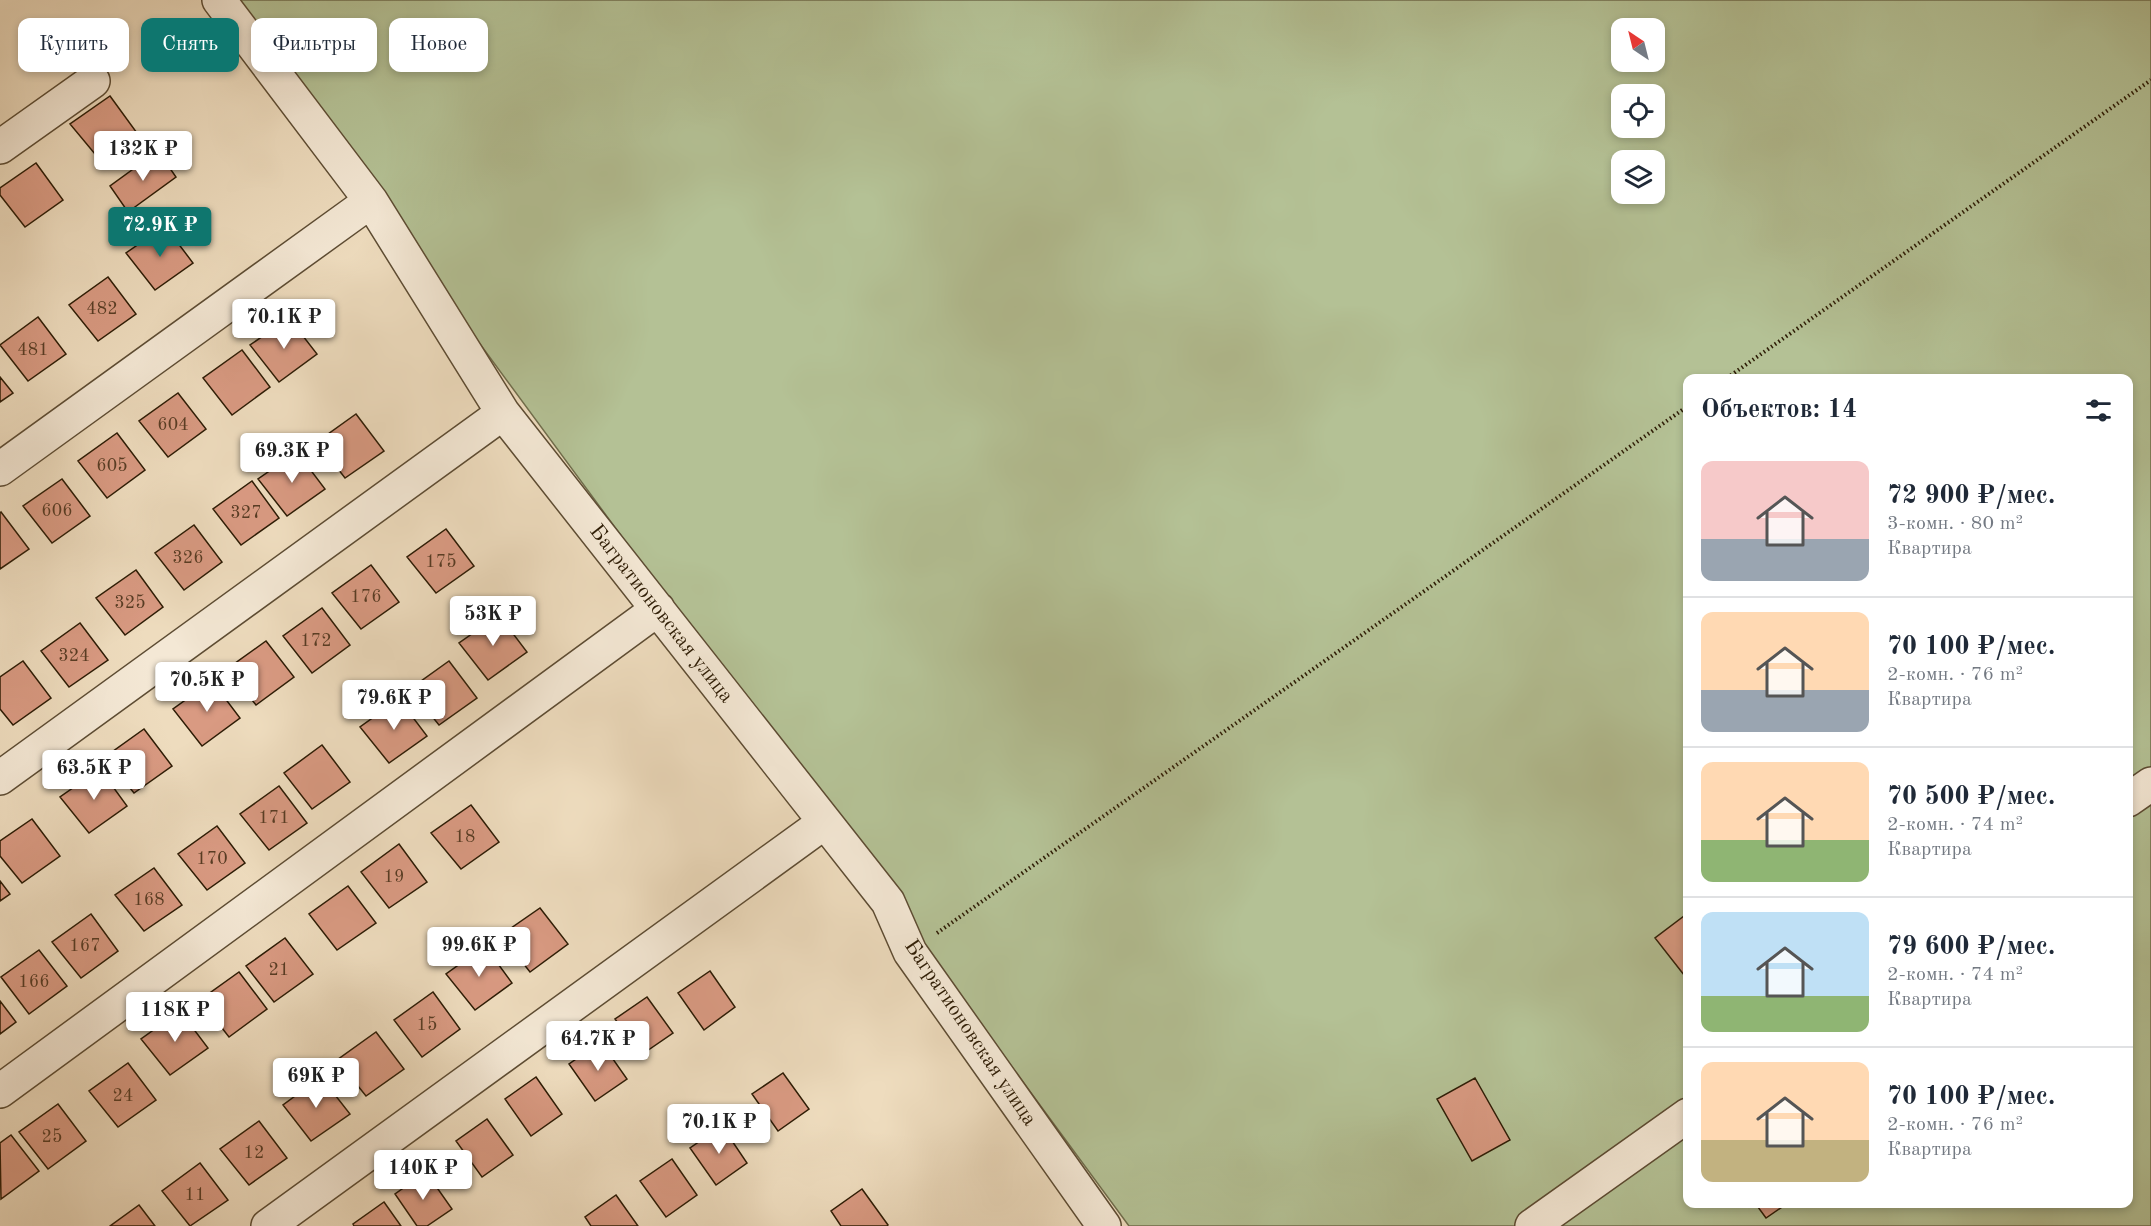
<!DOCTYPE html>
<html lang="ru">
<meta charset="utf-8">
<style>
:root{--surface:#fff;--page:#f6f6f7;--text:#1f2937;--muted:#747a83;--line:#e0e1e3;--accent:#0f766e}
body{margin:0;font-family:"Old Standard TT",serif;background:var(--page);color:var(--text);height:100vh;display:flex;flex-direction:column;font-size:22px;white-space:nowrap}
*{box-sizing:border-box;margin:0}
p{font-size:20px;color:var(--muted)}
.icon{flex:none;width:33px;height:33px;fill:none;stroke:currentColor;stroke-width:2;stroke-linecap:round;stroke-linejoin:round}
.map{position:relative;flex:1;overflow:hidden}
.panel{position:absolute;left:1683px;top:374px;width:450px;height:834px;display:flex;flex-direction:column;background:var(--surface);border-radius:12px;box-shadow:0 3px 9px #0003}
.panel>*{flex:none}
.guide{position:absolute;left:18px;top:18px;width:570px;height:54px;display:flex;gap:12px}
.needle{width:39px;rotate:325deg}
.tools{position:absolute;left:1611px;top:18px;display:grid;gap:12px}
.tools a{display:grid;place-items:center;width:54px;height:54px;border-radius:12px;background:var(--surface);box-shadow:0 3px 9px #0003;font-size:30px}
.price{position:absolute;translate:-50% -51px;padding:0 14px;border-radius:6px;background:#fff;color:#222;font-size:20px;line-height:39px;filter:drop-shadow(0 2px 3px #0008)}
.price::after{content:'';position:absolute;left:50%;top:36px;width:18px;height:14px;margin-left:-9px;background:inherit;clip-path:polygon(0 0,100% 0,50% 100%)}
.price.current{background:var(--accent);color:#fff}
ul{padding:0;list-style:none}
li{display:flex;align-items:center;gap:18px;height:150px;padding:0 18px}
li+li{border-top:2px solid var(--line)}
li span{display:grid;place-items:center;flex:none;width:168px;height:120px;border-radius:12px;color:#555}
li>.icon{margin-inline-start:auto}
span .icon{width:72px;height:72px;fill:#fffc;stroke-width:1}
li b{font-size:26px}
h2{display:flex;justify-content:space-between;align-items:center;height:72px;padding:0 18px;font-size:26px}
.chip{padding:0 21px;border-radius:12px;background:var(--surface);box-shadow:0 3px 9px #0003;font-size:21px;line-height:54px}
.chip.current{background:var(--accent);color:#fff}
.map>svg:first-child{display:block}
.garden{fill:#b4c195;stroke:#706e4d;stroke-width:1.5;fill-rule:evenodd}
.building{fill:#d99a82;stroke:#2d1c05;stroke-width:1.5}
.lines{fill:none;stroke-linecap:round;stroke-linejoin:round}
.minor-casing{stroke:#5d4c33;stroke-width:36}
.path{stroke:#2d1c05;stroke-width:4;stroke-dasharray:1.5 3;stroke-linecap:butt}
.minor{stroke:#f4e8d5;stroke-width:33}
.labels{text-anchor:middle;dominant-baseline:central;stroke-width:4.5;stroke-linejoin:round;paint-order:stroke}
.number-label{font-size:18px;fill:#583c24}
.street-label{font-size:21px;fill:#2d1c05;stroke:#f4e8d5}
</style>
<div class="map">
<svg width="2151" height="1226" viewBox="0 0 2151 1226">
<rect width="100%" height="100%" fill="#eedcbe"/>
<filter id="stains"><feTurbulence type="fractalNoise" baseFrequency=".00333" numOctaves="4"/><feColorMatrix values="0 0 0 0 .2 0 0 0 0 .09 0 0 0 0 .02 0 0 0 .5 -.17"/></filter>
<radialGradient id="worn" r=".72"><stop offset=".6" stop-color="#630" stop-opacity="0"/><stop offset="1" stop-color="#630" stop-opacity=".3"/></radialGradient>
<!-- garden -->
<path class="garden" d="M227 0H2151V1226H1129ZM1622 28H1654V62H1622ZM1622 94H1654V128H1622ZM1622 160H1654V194H1622ZM1688 378H2128V1203H1688Z"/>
<!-- building -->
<path class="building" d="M110 96 137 133 100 160 70 124Z
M158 151 176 177 128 212 110 186Z
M36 163 63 200 25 227 0 195V188Z
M165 226 193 263 155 290 126 253Z
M108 277 136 314 98 341 69 305Z
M38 317 66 354 28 381 0 345Z
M289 318 317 354 279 382 250 345Z
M242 350 270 387 232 415 203 378Z
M0 377 13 393 0 402Z
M178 393 206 429 168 457 139 421Z
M356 414 384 451 345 478 317 442Z
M117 433 145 470 107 498 78 461Z
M297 452 325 489 287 516 258 479Z
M62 479 90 516 52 543 23 506Z
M252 481 279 518 241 545 213 509Z
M1 512 29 549 0 569V513Z
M194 525 222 562 184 590 155 553Z
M446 529 474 566 436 593 407 557Z
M371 565 399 602 361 629 332 593Z
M136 570 163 607 125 635 96 598Z
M322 608 350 645 312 673 283 636Z
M499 615 527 652 488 680 459 643Z
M80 623 108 660 69 687 41 651Z
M266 641 294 677 256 705 227 669Z
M23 661 51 698 13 725 0 709V677Z
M449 661 477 698 439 725 410 689Z
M212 681 240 718 202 746 173 709Z
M399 699 427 736 389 763 360 727Z
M144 729 172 766 134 793 105 757Z
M322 745 350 782 312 809 284 773Z
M100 769 127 806 89 833 60 797Z
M279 786 307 823 269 850 240 814Z
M471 805 499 842 461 869 431 833Z
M32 819 60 856 22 883 0 856V841Z
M217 826 245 863 207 890 178 854Z
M399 844 427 882 389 908 361 872Z
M154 868 182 905 144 931 115 895Z
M0 881 10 894 0 901Z
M348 886 376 923 337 950 309 914Z
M540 908 568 944 530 972 501 935Z
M1688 913V980L1655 938Z
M91 914 118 951 81 978 52 942Z
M285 938 313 974 274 1002 246 966Z
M485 946 512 983 475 1010 446 974Z
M39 950 67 986 29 1014 1 977Z
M710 971 735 1007 704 1030 678 993Z
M239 972 267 1009 229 1037 200 1000Z
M433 992 460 1029 422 1057 394 1020Z
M647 997 673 1033 641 1055 615 1019Z
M0 1001 16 1022 0 1034Z
M180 1011 208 1048 170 1075 141 1039Z
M376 1032 404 1069 366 1096 337 1060Z
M601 1042 627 1079 595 1101 569 1064Z
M128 1063 156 1100 118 1127 89 1091Z
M783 1073 809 1109 778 1131 752 1094Z
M321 1077 350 1114 311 1141 283 1105Z
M536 1077 562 1114 531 1136 505 1099Z
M1475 1078 1510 1140 1472 1161 1437 1099Z
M58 1104 86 1141 48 1169 19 1132Z
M487 1119 513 1155 482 1177 456 1141Z
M259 1121 287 1158 249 1185 220 1149Z
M722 1126 747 1163 716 1185 690 1148Z
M11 1135 39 1171 1 1199 0 1143Z
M672 1159 697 1195 666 1217 640 1181Z
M200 1163 228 1200 190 1226 162 1191Z
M426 1172 452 1209 427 1226H417L395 1194Z
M862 1189 888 1225 887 1226H841L831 1211Z
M616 1195 638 1226H591L585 1217Z
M384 1202 401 1226H354L353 1224Z
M1755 1203H1788L1766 1218Z
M139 1205 155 1226H110Z"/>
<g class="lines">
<defs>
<path id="minor" d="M219 0 371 201 503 413 888 902 910 952 1104 1226
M0 147 93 81
M0 469 371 201
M0 778 503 413
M2128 800 2151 784
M0 1091 658 609
M268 1226 825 822
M1532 1226 1688 1115"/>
</defs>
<!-- minor casing -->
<use href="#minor" class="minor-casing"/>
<!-- path -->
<path class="path" d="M1727 378 2151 80
M937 933 1688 406"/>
<!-- minor -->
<use href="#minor" class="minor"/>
</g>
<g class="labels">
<!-- number labels -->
<g class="number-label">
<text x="102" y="309">482</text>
<text x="33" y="350">481</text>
<text x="173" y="425">604</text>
<text x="112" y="466">605</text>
<text x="57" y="511">606</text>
<text x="246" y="513">327</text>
<text x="188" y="558">326</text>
<text x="441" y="562">175</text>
<text x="366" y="597">176</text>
<text x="130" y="603">325</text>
<text x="316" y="641">172</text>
<text x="74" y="656">324</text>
<text x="274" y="818">171</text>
<text x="465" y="837">18</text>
<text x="212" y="859">170</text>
<text x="394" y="877">19</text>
<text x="149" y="900">168</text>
<text x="85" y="946">167</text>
<text x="279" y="970">21</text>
<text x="34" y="982">166</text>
<text x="427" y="1025">15</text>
<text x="123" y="1096">24</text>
<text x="52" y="1137">25</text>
<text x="254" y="1153">12</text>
<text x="195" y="1195">11</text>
</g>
<!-- street labels -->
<g class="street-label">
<text transform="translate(661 614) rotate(52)">Багратионовская улица</text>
<text transform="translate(970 1033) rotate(56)">Багратионовская улица</text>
</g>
</g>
<rect width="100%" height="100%" filter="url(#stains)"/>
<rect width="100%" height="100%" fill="url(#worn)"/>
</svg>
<div class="tools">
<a><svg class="needle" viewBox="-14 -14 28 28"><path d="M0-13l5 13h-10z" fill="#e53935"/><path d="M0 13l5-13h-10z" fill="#747a83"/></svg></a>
<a><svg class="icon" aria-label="locate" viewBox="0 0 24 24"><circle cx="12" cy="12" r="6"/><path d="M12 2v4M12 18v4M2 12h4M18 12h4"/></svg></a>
<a><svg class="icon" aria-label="layers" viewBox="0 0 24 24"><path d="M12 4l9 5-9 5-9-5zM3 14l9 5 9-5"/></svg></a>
</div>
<b class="price" style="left:143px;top:182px">132K ₽</b>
<b class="price current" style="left:160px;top:258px">72.9K ₽</b>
<b class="price" style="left:284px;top:350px">70.1K ₽</b>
<b class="price" style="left:292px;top:484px">69.3K ₽</b>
<b class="price" style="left:493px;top:647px">53K ₽</b>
<b class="price" style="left:207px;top:713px">70.5K ₽</b>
<b class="price" style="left:394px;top:731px">79.6K ₽</b>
<b class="price" style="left:94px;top:801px">63.5K ₽</b>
<b class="price" style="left:479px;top:978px">99.6K ₽</b>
<b class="price" style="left:175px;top:1043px">118K ₽</b>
<b class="price" style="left:598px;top:1072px">64.7K ₽</b>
<b class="price" style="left:316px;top:1109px">69K ₽</b>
<b class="price" style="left:719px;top:1155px">70.1K ₽</b>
<b class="price" style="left:423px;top:1201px">140K ₽</b>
<div class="guide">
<a class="chip">Купить</a>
<a class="chip current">Снять</a>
<a class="chip">Фильтры</a>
<a class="chip">Новое</a>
</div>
<section class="panel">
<h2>Объектов: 14<svg class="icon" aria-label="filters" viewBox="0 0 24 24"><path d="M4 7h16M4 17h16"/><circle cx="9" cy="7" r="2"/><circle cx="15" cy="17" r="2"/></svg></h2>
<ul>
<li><span style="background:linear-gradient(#f6c9c9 65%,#9aa5b1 0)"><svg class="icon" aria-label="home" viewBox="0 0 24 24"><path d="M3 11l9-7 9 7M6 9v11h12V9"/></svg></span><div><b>72 900 ₽/мес.</b><p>3-комн. · 80 m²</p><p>Квартира</p></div></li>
<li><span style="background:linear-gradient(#ffd9b3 65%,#9aa5b1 0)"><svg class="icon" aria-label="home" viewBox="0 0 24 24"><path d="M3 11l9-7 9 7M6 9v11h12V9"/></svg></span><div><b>70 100 ₽/мес.</b><p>2-комн. · 76 m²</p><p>Квартира</p></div></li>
<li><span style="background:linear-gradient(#ffd9b3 65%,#8fb573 0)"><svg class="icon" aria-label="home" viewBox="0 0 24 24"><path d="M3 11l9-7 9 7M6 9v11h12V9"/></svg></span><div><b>70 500 ₽/мес.</b><p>2-комн. · 74 m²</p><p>Квартира</p></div></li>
<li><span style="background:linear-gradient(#bfe0f5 70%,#8fb573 0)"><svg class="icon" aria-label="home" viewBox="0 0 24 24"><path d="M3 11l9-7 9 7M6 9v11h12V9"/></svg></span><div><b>79 600 ₽/мес.</b><p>2-комн. · 74 m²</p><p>Квартира</p></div></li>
<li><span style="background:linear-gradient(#ffd9b3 65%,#c2b280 0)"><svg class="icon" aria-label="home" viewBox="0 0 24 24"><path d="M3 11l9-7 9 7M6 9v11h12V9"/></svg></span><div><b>70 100 ₽/мес.</b><p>2-комн. · 76 m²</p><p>Квартира</p></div></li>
</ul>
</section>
</div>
